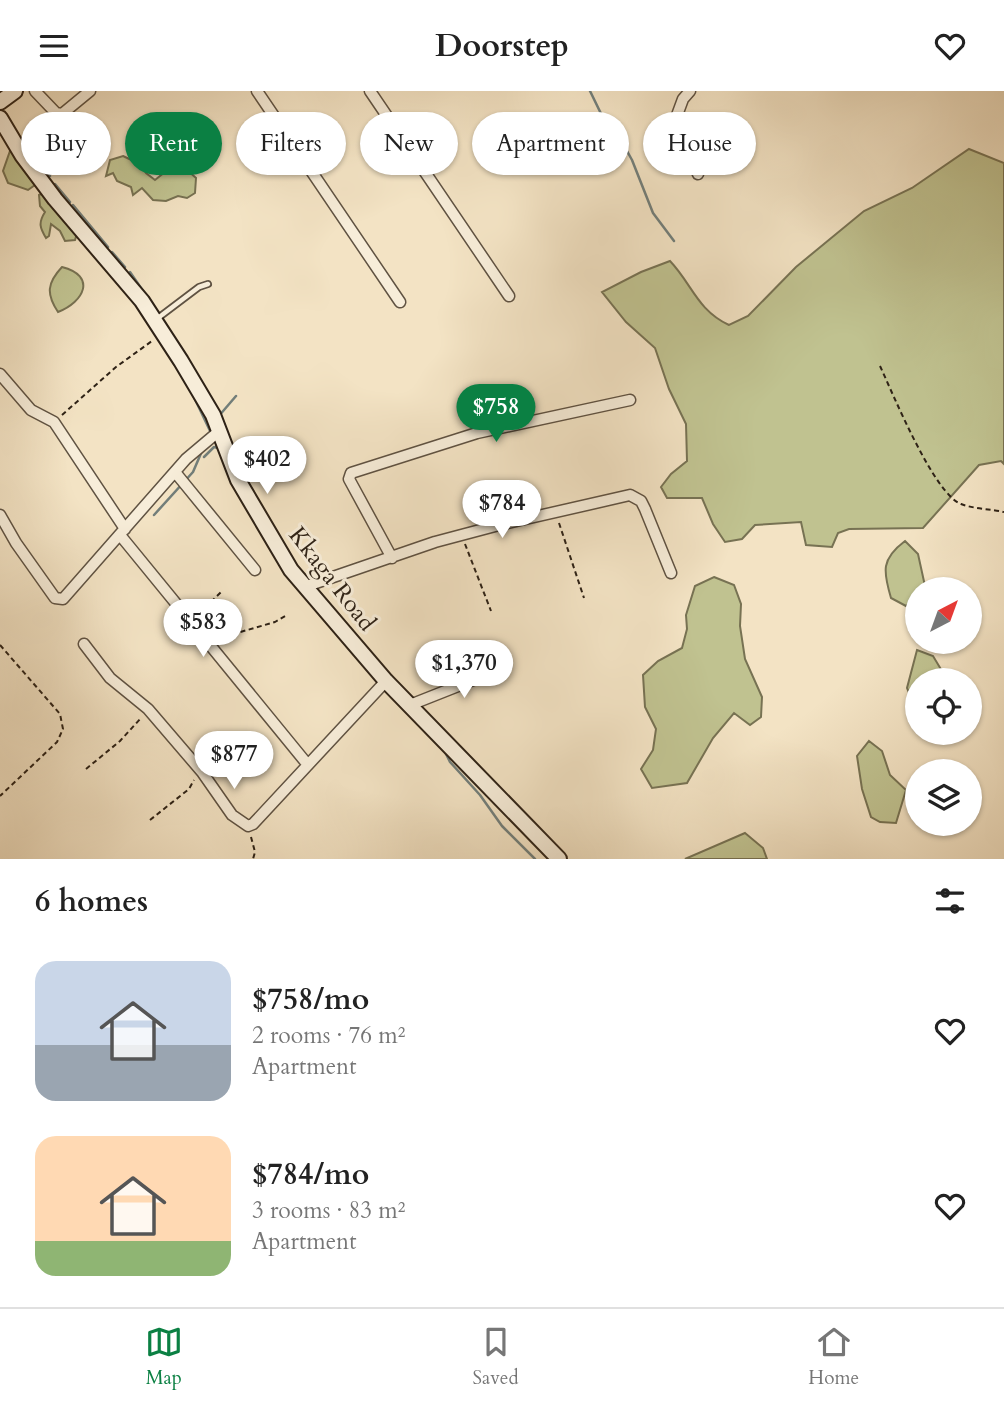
<!DOCTYPE html>
<meta charset="utf-8">
<style>
:root{--surface:#fff;--page:#f2f2f2;--text:#222;--muted:#767676;--line:#e0e0e0;--accent:#0b8043}
body{margin:0;font-family:Cardo,serif;background:var(--page);color:var(--text);height:100vh;display:flex;flex-direction:column;font-size:26px;white-space:nowrap}
*{box-sizing:border-box;margin:0}
p{font-size:23px;color:var(--muted)}
.icon{flex:none;width:38px;height:38px;fill:none;stroke:currentColor;stroke-width:2;stroke-linecap:round;stroke-linejoin:round}
.map{position:relative;height:768px;overflow:hidden}
.sheet{display:flex;flex-direction:column;background:var(--surface);flex:1}
.sheet>*{flex:none}
.hud{position:absolute;left:21px;top:21px;width:962px;height:63px;display:flex;gap:14px}
.needle{width:46px;rotate:41deg}
.buttons{position:absolute;left:905px;top:486px;display:grid;gap:14px}
.buttons a{display:grid;place-items:center;width:77px;height:77px;border-radius:50%;background:var(--surface);box-shadow:0 2px 5px #0004;font-size:35px}
.price{position:absolute;translate:-50% -60px;padding:0 16px;border-radius:24px;background:#fff;color:#222;font-size:23px;line-height:46px;filter:drop-shadow(0 2px 4px #0008)}
.price::after{content:'';position:absolute;left:50%;top:42px;width:21px;height:16px;margin-left:-10px;background:inherit;clip-path:polygon(0 0,100% 0,50% 100%)}
.price.active{background:var(--accent);color:#fff}
ul{padding:0;list-style:none}
li{display:flex;align-items:center;gap:21px;height:175px;padding:0 35px}
li span{display:grid;place-items:center;flex:none;width:196px;height:140px;border-radius:21px;color:#555}
li>.icon{margin-inline-start:auto}
span .icon{width:84px;height:84px;fill:#fffc;stroke-width:1}
li b{font-size:30px}
h2{display:flex;justify-content:space-between;align-items:center;height:84px;padding:0 35px;font-size:30px}
.pill{padding:0 24px;border-radius:32px;background:var(--surface);box-shadow:0 2px 5px #0004;font-size:24px;line-height:63px}
.pill.active{background:var(--accent);color:#fff}
header{display:flex;justify-content:space-between;align-items:center;height:91px;padding:0 35px;background:var(--surface);font-size:32px;font-weight:800}
.tabs{display:flex;justify-content:space-around;align-items:center;height:98px;border-top:2px solid var(--line);background:var(--surface);font-size:19px;color:var(--muted)}
.tabs a{display:grid;justify-items:center;gap:4px}
.tabs .active{color:var(--accent)}
.map>svg:first-child{display:block}
.green{fill:#c0c290;stroke:#777253;stroke-width:2}
.lines{fill:none;stroke-linecap:round;stroke-linejoin:round}
.stream{stroke:#727e7a;stroke-width:2.5}
.lane-casing{stroke:#5f5242;stroke-width:8}
.street-casing{stroke:#5f5242;stroke-width:13}
.secondary-casing{stroke:#2e2216;stroke-width:18}
.path{stroke:#2e2216;stroke-width:2;stroke-dasharray:5 3.5;stroke-linecap:butt}
.lane{stroke:#f7edd9;stroke-width:4.5}
.street{stroke:#f7edd9;stroke-width:10}
.secondary{stroke:#f7edd9;stroke-width:14}
.labels{text-anchor:middle;dominant-baseline:central;stroke-width:6;stroke-linejoin:round;paint-order:stroke}
.street-label{font-size:24px;fill:#2e2216;stroke:#f7edd9}
</style>
<header><svg class="icon" aria-label="menu" viewBox="0 0 24 24"><path d="M4 6h16M4 12h16M4 18h16"/></svg>Doorstep<svg class="icon" aria-label="heart" viewBox="0 0 24 24"><path d="M12 20l-8-8c-3-5 5-10 8-4 3-6 11-1 8 4z"/></svg></header>
<div class="map">
<svg width="1004" height="768" viewBox="0 0 1004 768">
<rect width="100%" height="100%" fill="#f3e3c4"/>
<filter id="stains"><feTurbulence type="fractalNoise" baseFrequency=".00286" numOctaves="4"/><feColorMatrix values="0 0 0 0 .2 0 0 0 0 .09 0 0 0 0 .02 0 0 0 .5 -.17"/></filter>
<radialGradient id="worn" r=".72"><stop offset=".6" stop-color="#630" stop-opacity="0"/><stop offset="1" stop-color="#630" stop-opacity=".3"/></radialGradient>
<!-- green -->
<path class="green" d="M969 58 1004 72V373L1001 370 979 374 923 437 849 438 838 442 832 456 806 454 801 431 755 434 742 448 725 451 713 433 702 407H667L661 396 671 383 687 370 686 333 669 298 655 257 626 231 602 201 641 181 670 170C692 193 697 219 729 234L748 225 796 176 864 120 912 97Z
M10 60 14 62 36 86 35 94 28 99 8 92 3 80Z
M123 65 142 74 146 82 155 89 165 81 185 77 196 87 195 102 187 107 178 105 166 110 153 109 142 97 133 104 131 96 117 90 113 82 106 85 110 69Z
M46 101 80 132 75 149 65 150 60 140 51 133 49 145 46 147C40 137 38 132 45 121L40 115 39 104Z
M62 176C97 185 84 211 58 221 46 203 47 192 62 176Z
M905 450 918 463 925 495 924 499H917V509L906 515 891 507C883 480 881 468 905 450Z
M714 486 734 494 741 513 740 535 745 568 762 606 761 626 750 634 734 622 713 647 687 692 652 697 641 678 653 659 656 638 645 616 643 584 658 570 682 557 687 538 686 524 695 495Z
M917 559 933 565 948 590H917V613L914 614 907 597Z
M869 650 882 660 890 684 906 699 896 732 880 731 871 726 862 698 857 665Z
M745 742 763 757 767 768H685Z"/>
<g class="lines">
<!-- stream -->
<path class="stream" d="M590 0 607 35 617 42 632 69 653 122 674 150
M41 79 50 85
M55 93 70 111
M73 114 108 156
M112 161 125 176
M130 181 150 210
M192 302 212 344
M218 326 236 305
M204 366 214 356 218 357 221 363
M154 424 193 381 202 360
M444 659 450 671 480 704 502 735 535 768"/>
<defs>
<path id="lane" d="M158 227 199 196 208 193"/>
<path id="street" d="M35 0 56 22 62 23 90 0
M257 0 400 211
M370 0 509 205
M690 0 683 8 676 27 698 83
M0 283 31 319 54 331 125 438
M175 381 255 479
M0 424 16 452 55 507 63 508 186 368 218 341
M120 444 308 674
M392 467 349 388 351 382 477 342 630 309
M304 496 435 451 499 434 630 404 641 410 645 418 671 482
M84 553 110 587 148 618 202 681 232 724 248 735 253 733 386 590
M410 614 506 576"/>
<path id="secondary" d="M0 11 15 0
M0 27 22 64 55 108 142 210 181 270 213 324 238 389 291 479 386 590 559 768"/>
</defs>
<!-- lane casing -->
<use href="#lane" class="lane-casing"/>
<!-- street casing -->
<use href="#street" class="street-casing"/>
<!-- secondary casing -->
<use href="#secondary" class="secondary-casing"/>
<!-- path -->
<path class="path" d="M880 275C893 303 934 403 961 413 974 418 991 418 1004 421
M62 324 116 276 152 250
M559 432 584 507
M465 453 491 520
M209 515 221 545
M199 523 222 500
M216 548 275 531 287 524
M0 554 60 623 63 638 57 651 0 705
M86 678 120 650 141 627
M150 729 189 698 194 689
M251 746 255 761 253 768"/>
<!-- lane -->
<use href="#lane" class="lane"/>
<!-- street -->
<use href="#street" class="street"/>
<!-- secondary -->
<use href="#secondary" class="secondary"/>
</g>
<g class="labels">
<!-- street labels -->
<g class="street-label">
<text transform="translate(332 488) rotate(52)">Kkaga Road</text>
</g>
</g>
<rect width="100%" height="100%" filter="url(#stains)"/>
<rect width="100%" height="100%" fill="url(#worn)"/>
</svg>
<div class="buttons">
<a><svg class="needle" viewBox="-14 -14 28 28"><path d="M0-13l5 13h-10z" fill="#e53935"/><path d="M0 13l5-13h-10z" fill="#767676"/></svg></a>
<a><svg class="icon" aria-label="locate" viewBox="0 0 24 24"><circle cx="12" cy="12" r="6"/><path d="M12 2v4M12 18v4M2 12h4M18 12h4"/></svg></a>
<a><svg class="icon" aria-label="layers" viewBox="0 0 24 24"><path d="M12 4l9 5-9 5-9-5zM3 14l9 5 9-5"/></svg></a>
</div>
<b class="price active" style="left:496px;top:353px">$758</b>
<b class="price" style="left:267px;top:405px">$402</b>
<b class="price" style="left:502px;top:449px">$784</b>
<b class="price" style="left:203px;top:568px">$583</b>
<b class="price" style="left:464px;top:609px">$1,370</b>
<b class="price" style="left:234px;top:700px">$877</b>
<div class="hud">
<a class="pill">Buy</a>
<a class="pill active">Rent</a>
<a class="pill">Filters</a>
<a class="pill">New</a>
<a class="pill">Apartment</a>
<a class="pill">House</a>
</div>
</div>
<section class="sheet">
<h2>6 homes<svg class="icon" aria-label="filters" viewBox="0 0 24 24"><path d="M4 7h16M4 17h16"/><circle cx="9" cy="7" r="2"/><circle cx="15" cy="17" r="2"/></svg></h2>
<ul>
<li><span style="background:linear-gradient(#c9d6e8 60%,#9aa5b1 0)"><svg class="icon" aria-label="home" viewBox="0 0 24 24"><path d="M3 11l9-7 9 7M6 9v11h12V9"/></svg></span><div><b>$758/mo</b><p>2 rooms · 76 m²</p><p>Apartment</p></div><svg class="icon" aria-label="heart" viewBox="0 0 24 24"><path d="M12 20l-8-8c-3-5 5-10 8-4 3-6 11-1 8 4z"/></svg></li>
<li><span style="background:linear-gradient(#ffd9b3 75%,#8fb573 0)"><svg class="icon" aria-label="home" viewBox="0 0 24 24"><path d="M3 11l9-7 9 7M6 9v11h12V9"/></svg></span><div><b>$784/mo</b><p>3 rooms · 83 m²</p><p>Apartment</p></div><svg class="icon" aria-label="heart" viewBox="0 0 24 24"><path d="M12 20l-8-8c-3-5 5-10 8-4 3-6 11-1 8 4z"/></svg></li>
</ul>
</section>
<nav class="tabs">
<a class="active"><svg class="icon" aria-label="map" viewBox="0 0 24 24"><path d="M3 6l6-2 6 2 6-2v14l-6 2-6-2-6 2zM9 4v14M15 6v14"/></svg>Map</a>
<a><svg class="icon" aria-label="saved" viewBox="0 0 24 24"><path d="M7 4h10v16l-5-4-5 4z"/></svg>Saved</a>
<a><svg class="icon" aria-label="home" viewBox="0 0 24 24"><path d="M3 11l9-7 9 7M6 9v11h12V9"/></svg>Home</a>
</nav>
